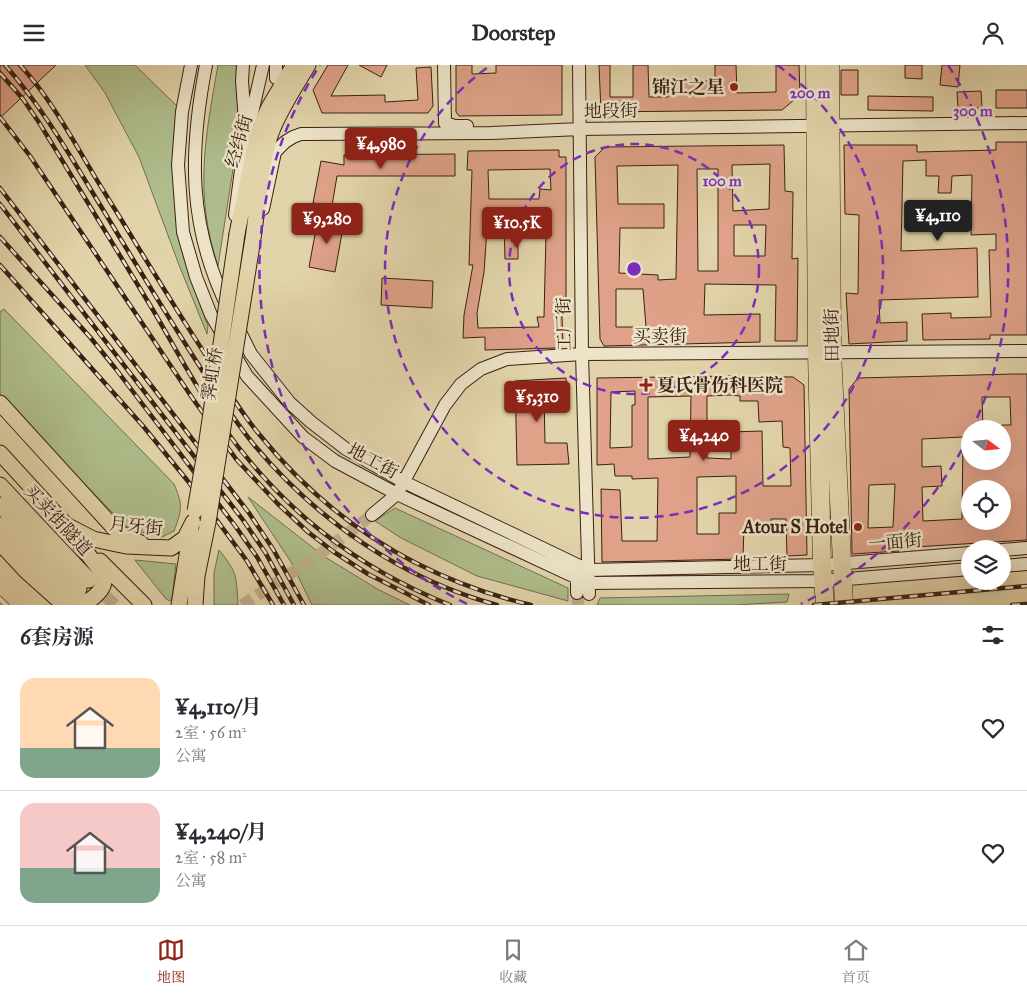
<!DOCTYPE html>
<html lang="zh">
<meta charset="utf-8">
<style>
:root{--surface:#fff;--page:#f2f2f3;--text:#2b2b33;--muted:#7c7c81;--line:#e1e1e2;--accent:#8f2418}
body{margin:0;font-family:"IM FELL Great Primer","Noto Serif SC",serif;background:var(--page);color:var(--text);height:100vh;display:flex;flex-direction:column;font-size:19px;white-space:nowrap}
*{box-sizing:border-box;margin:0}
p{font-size:16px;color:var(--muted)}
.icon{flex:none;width:28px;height:28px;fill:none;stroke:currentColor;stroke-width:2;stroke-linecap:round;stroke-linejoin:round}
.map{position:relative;height:540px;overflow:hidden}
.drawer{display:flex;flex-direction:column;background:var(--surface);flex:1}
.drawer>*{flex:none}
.needle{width:32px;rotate:106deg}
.fabs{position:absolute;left:961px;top:355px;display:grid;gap:10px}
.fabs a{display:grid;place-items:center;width:50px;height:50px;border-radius:50%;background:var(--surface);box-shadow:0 5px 20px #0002;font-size:25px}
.price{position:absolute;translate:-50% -42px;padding:0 11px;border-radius:5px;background:var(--accent);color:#fff;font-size:16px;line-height:32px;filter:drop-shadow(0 1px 2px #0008)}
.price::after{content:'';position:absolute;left:50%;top:30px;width:15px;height:11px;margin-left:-8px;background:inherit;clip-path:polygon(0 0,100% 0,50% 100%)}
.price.on{background:#222;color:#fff}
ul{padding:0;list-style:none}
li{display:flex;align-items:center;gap:15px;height:125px;padding:0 20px}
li+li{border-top:1px solid var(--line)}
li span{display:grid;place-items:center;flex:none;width:140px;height:100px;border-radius:15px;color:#555}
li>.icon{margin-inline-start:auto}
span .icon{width:60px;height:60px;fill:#fffc;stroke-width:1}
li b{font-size:21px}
h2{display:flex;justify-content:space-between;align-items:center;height:60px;padding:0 20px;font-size:21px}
header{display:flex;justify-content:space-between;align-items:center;height:65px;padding:0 20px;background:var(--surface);font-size:22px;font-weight:800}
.menu{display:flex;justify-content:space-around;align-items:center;height:70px;border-top:1px solid var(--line);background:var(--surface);font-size:14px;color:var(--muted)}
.menu a{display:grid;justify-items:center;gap:2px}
.menu .on{color:var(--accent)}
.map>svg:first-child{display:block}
.green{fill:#afbd8c;stroke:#746e50}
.building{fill:#dfa289;stroke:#3a2014;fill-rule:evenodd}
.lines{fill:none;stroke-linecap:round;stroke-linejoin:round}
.secondary-tunnel{stroke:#c0b08c;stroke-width:12;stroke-dasharray:12 6;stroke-linecap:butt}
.lane-casing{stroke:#644d3a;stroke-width:6}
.secondary-casing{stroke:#3a2014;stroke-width:14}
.primary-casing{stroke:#3a2014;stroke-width:17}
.highway-casing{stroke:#3a2014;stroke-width:19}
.lane{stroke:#ece3c8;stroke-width:4.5}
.secondary{stroke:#ece3c8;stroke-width:12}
.primary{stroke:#e2d4aa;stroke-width:15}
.highway{stroke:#e2d4aa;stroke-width:18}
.rail-casing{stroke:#3a2014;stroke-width:4.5}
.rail{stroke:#ece3c8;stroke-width:2.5;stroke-dasharray:8;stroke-linecap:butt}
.primary-bridge-casing{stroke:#3a2014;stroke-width:17;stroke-linecap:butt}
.primary-bridge{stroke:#e2d4aa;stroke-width:15}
.ring{fill:none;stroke:#7b2cbf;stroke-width:2.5;stroke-dasharray:9 6}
.poi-dot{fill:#8f2418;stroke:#ece3c8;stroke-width:2}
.labels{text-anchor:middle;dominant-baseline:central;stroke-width:5;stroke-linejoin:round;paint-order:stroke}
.poi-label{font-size:18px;font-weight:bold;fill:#3a2014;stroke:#ece3c8;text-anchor:end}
.street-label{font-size:18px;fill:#3a2014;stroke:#ece3c8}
.centre{fill:#7b2cbf;stroke:#ece3c8;stroke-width:2.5}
.ring-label{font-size:15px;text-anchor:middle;font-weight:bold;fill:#7b2cbf;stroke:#ece3c8;stroke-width:5;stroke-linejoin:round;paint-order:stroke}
</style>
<header><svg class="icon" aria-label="menu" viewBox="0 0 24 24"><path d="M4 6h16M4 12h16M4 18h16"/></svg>Doorstep<svg class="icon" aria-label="person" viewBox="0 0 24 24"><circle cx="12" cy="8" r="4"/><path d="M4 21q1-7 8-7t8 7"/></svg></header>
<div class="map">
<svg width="1027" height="540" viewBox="0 0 1027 540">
<rect width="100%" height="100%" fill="#e2d4aa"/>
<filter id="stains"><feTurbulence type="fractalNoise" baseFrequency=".004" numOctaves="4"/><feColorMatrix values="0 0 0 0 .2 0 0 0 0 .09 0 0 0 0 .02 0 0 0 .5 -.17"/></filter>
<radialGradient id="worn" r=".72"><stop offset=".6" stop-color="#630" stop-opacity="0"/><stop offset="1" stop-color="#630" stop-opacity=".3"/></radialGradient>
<!-- green -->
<path class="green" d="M85 0H135L178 42 182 178 188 206 208 261 207 269 179 200 139 92 105 28Z
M218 0H240V59L218 201C194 129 205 73 218 0Z
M4 244 174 419C183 440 182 445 174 466L162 472 144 468 127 462 36 370 0 329V247Z
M248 432 325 492 379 525 410 540H312L291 497Z
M395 443 568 523V536L477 511 401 473 375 456Z
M219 485C238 509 236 510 238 540H214V508Z
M135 495 176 499 172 533 170 536 166 534Z
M789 529 787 537 736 540H597L600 533Z"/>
<!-- building -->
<path class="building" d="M0 0H56L0 53Z
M328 0H348L331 31 385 30V37L418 35 416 3 431 2 433 41 428 48H322L313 25Z
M359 0H387L381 12Z
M456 0H472V9L496 8V0H562V50L459 51 456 47Z
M599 0H610V32H633V0H648L649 32H668L670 16H715V0H736L737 28 776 27V0H799L800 30 782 45 601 47Z
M905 0H922V14L905 13Z
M942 0H960L958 22 940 20Z
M841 5H858V30H841Z
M996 25H1027V43H996Z
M981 26 982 43 958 44 957 27Z
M868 31 933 32V46L868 45Z
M996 77H1027V270H990V274L923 275 922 249 951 248V253L991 252 989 185H996V169L971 170 972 110 952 111 951 128H938L939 111H926V95L903 96 901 186 977 183 978 232 879 235 880 258 907 257V276L849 279 846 228 858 229 859 150 845 149 844 80H917V87L996 85Z
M784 80 785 126 793 127 792 194 798 193 797 276H775L776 220 705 219 704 250 760 249V277L604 281 600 274 595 92 605 82ZM770 99 769 144 733 146 732 100ZM678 100 676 214 658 215V210L619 208 620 163H664V139H618L617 101ZM697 104H718V206H698ZM734 160H766L765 191H734ZM616 224H643L646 262H616Z
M559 85V92H566V251H562L563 278 556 283 485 285V272L463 273 464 250 473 200H469L472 105H467L468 86ZM550 104 551 125 540 124 539 134H489L488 105ZM488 149 542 150V161H539V169H546L544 252H537L539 262 478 263 477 248 484 207Z
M455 89V111H337L332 141 313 138 321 96 344 100V90Z
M318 153 344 157 335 207 309 202Z
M518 161V194H505L504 162Z
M382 213 433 216 432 243 381 240Z
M1014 309H1027V475L899 483V486L852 489 849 324 858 313ZM982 332H1010L1011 360H1002V396H970V364H983ZM963 372 962 454 923 456 922 422 942 421 941 401 922 402V374ZM895 419 893 462 868 463 869 420ZM970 424H1002V456H970Z
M731 311 793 312 804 320 807 490 787 491 786 454H771V462L744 461 743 494 602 497 601 424 620 425 622 476H657L658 413 632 414V411H615L614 399 597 400V313ZM635 326V340H632V382L610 383 611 327ZM730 330 740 331V336H758L759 357 782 356 783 382 790 383 791 421H763L762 366 731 367V394L707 393V331ZM691 331 690 392 648 394V332ZM736 411V448H719V469H697V412Z
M566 313 567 331H544L545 378H567L569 399 517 400 515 316Z"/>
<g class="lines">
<!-- secondary-tunnel -->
<path class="secondary-tunnel" d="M93 519 115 540
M577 528 578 540
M242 540 316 492 372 450"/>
<defs>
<path id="lane" d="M0 534 6 540"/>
<path id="secondary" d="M191 0 182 47 178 100 183 167 196 212 211 250 247 311 303 372 335 396 397 429 588 518 823 516 970 504
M206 0C189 88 188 161 228 243
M243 0 242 16 245 57
M276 0V13L280 15 287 13
M444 0 445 58 455 61H467
M579 0 582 289 589 529
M263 144 275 87 285 77 293 72 301 69 491 68 580 64 1027 58
M235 150 244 83 263 0
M237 261 251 289 290 338 311 357 346 384 404 417 588 505 822 500 970 488
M372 450 397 429 445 340 461 319 481 304 507 294 582 289 1027 286
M1002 485 1027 483
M1002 501 1027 499
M577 528V513L582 509"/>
<path id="primary" d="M254 167C258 136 261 98 271 68 280 44 295 22 308 0
M237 169 257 70 269 42 294 0
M0 338 114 463 123 470 141 478
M0 388 66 460 93 474 126 481 171 483 185 473 193 457
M0 420 89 515
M0 440 79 524
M0 460 70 533C80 540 89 538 98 528 101 525 103 522 104 517 104 513 102 509 100 505L68 463
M0 478 26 506 64 540
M100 496 144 540
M179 540 191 465
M195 540 197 511 208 457"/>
<path id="highway" d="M815 0 817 287 822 500 825 540
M830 0 832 286 844 540"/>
</defs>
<!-- lane casing -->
<use href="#lane" class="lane-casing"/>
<!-- secondary casing -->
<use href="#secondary" class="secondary-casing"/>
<!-- primary casing -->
<use href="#primary" class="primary-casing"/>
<!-- highway casing -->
<use href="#highway" class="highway-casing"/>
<!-- lane -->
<use href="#lane" class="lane"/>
<!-- secondary -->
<use href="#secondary" class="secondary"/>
<!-- primary -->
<use href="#primary" class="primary"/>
<!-- highway -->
<use href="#highway" class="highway"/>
<defs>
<path id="rail" d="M5 0C44 44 72 94 102 143 132 193 162 242 193 291 213 322 232 353 255 381 318 456 402 514 497 540
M20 0C54 37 77 83 103 125 137 180 170 235 205 289 222 316 238 344 259 369 330 457 421 514 531 540
M0 8 23 34 40 59C76 119 113 179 150 240 174 280 195 322 222 360 281 444 355 502 450 540
M0 52 30 91 193 334 236 394 278 439 308 467 334 487 368 509 429 540
M0 123 249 448 273 484 304 540
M0 139 243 455 265 487 294 540
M0 172 90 272 115 303 236 462 257 492 284 540
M0 200 143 361 187 415 247 496 273 540
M814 540 1027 521
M1012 540 1027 539"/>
</defs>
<!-- rail casing -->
<use href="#rail" class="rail-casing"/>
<!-- rail -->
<use href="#rail" class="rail"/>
<defs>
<path id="primary-bridge" d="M195 446 206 382 237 169
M208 457 254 167"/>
</defs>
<!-- primary-bridge casing -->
<use href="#primary-bridge" class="primary-bridge-casing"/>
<!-- primary-bridge -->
<use href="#primary-bridge" class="primary-bridge"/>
</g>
<!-- distance rings -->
<g class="ring">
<circle cx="634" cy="204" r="125"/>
<path d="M777 0A249 249 0 1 1 491 0"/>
<path d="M969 371A374 374 0 0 1 801 539M467 539A374 374 0 0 1 320 0M948 0A374 374 0 0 1 973 362"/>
</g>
<!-- markers -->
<g class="poi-dot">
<circle cx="734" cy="22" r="5"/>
<path d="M643.5 312.5h5v5h5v5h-5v5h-5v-5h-5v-5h5z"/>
<circle cx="858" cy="462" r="5"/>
</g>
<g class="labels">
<!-- poi labels -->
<g class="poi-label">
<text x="724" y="22">锦江之星</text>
<text x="657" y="320" text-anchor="start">夏氏骨伤科医院</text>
<text x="848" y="462">Atour S Hotel</text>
</g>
<!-- street labels -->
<g class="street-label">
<text transform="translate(611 46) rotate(-1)">地段街</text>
<text transform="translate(239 76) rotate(-74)">经纬街</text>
<text transform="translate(564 259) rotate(-91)">工厂街</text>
<text transform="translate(832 270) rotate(-91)">田地街</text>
<text x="660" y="271">买卖街</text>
<text transform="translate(212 309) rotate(-81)">霁虹桥</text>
<text transform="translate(373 396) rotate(28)">地工街</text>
<text transform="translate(58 455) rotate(47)">买卖街隧道</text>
<text transform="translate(136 461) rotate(6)">月牙街</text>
<text transform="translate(895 477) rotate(-5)">一面街</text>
<text x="760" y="499">地工街</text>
</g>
</g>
<circle cx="634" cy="204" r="8" class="centre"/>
<g class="ring-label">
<text x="810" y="33">200 m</text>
<text x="973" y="51">300 m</text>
<text x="722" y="121">100 m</text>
</g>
<rect width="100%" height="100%" filter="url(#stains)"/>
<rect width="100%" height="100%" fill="url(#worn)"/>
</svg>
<div class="fabs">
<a><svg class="needle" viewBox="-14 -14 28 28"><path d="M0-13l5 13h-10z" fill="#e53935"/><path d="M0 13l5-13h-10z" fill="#7c7c81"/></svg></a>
<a><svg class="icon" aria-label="locate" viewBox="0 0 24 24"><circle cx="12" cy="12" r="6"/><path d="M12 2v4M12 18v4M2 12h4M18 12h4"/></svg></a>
<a><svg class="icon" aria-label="layers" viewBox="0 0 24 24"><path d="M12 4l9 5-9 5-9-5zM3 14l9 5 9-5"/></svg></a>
</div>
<b class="price" style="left:381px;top:105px">¥4,980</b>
<b class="price on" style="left:938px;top:177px">¥4,110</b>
<b class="price" style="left:327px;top:180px">¥9,280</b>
<b class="price" style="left:517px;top:184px">¥10.5K</b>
<b class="price" style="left:537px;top:358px">¥5,310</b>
<b class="price" style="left:704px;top:397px">¥4,240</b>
</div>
<section class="drawer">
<h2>6套房源<svg class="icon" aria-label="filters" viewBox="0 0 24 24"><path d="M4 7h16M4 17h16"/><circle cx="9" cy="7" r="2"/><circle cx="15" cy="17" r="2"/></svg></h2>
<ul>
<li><span style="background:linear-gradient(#ffd9b3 70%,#7fa58c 0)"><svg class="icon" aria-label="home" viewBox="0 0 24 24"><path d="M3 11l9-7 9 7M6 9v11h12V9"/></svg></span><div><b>¥4,110/月</b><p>2室 · 56 m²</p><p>公寓</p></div><svg class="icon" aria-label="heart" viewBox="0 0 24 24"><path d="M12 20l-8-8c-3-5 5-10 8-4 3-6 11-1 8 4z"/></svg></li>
<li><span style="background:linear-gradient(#f6c9c9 65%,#7fa58c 0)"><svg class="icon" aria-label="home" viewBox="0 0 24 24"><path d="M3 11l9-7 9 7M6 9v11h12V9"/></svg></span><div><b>¥4,240/月</b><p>2室 · 58 m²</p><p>公寓</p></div><svg class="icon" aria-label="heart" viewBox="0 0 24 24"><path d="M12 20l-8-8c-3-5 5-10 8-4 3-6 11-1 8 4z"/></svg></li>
</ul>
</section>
<nav class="menu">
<a class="on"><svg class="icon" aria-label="map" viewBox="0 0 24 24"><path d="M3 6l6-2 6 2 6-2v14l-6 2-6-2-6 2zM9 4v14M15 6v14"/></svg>地图</a>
<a><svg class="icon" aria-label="saved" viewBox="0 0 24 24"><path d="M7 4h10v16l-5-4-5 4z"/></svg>收藏</a>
<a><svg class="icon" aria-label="home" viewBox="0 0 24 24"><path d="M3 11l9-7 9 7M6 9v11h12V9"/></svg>首页</a>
</nav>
